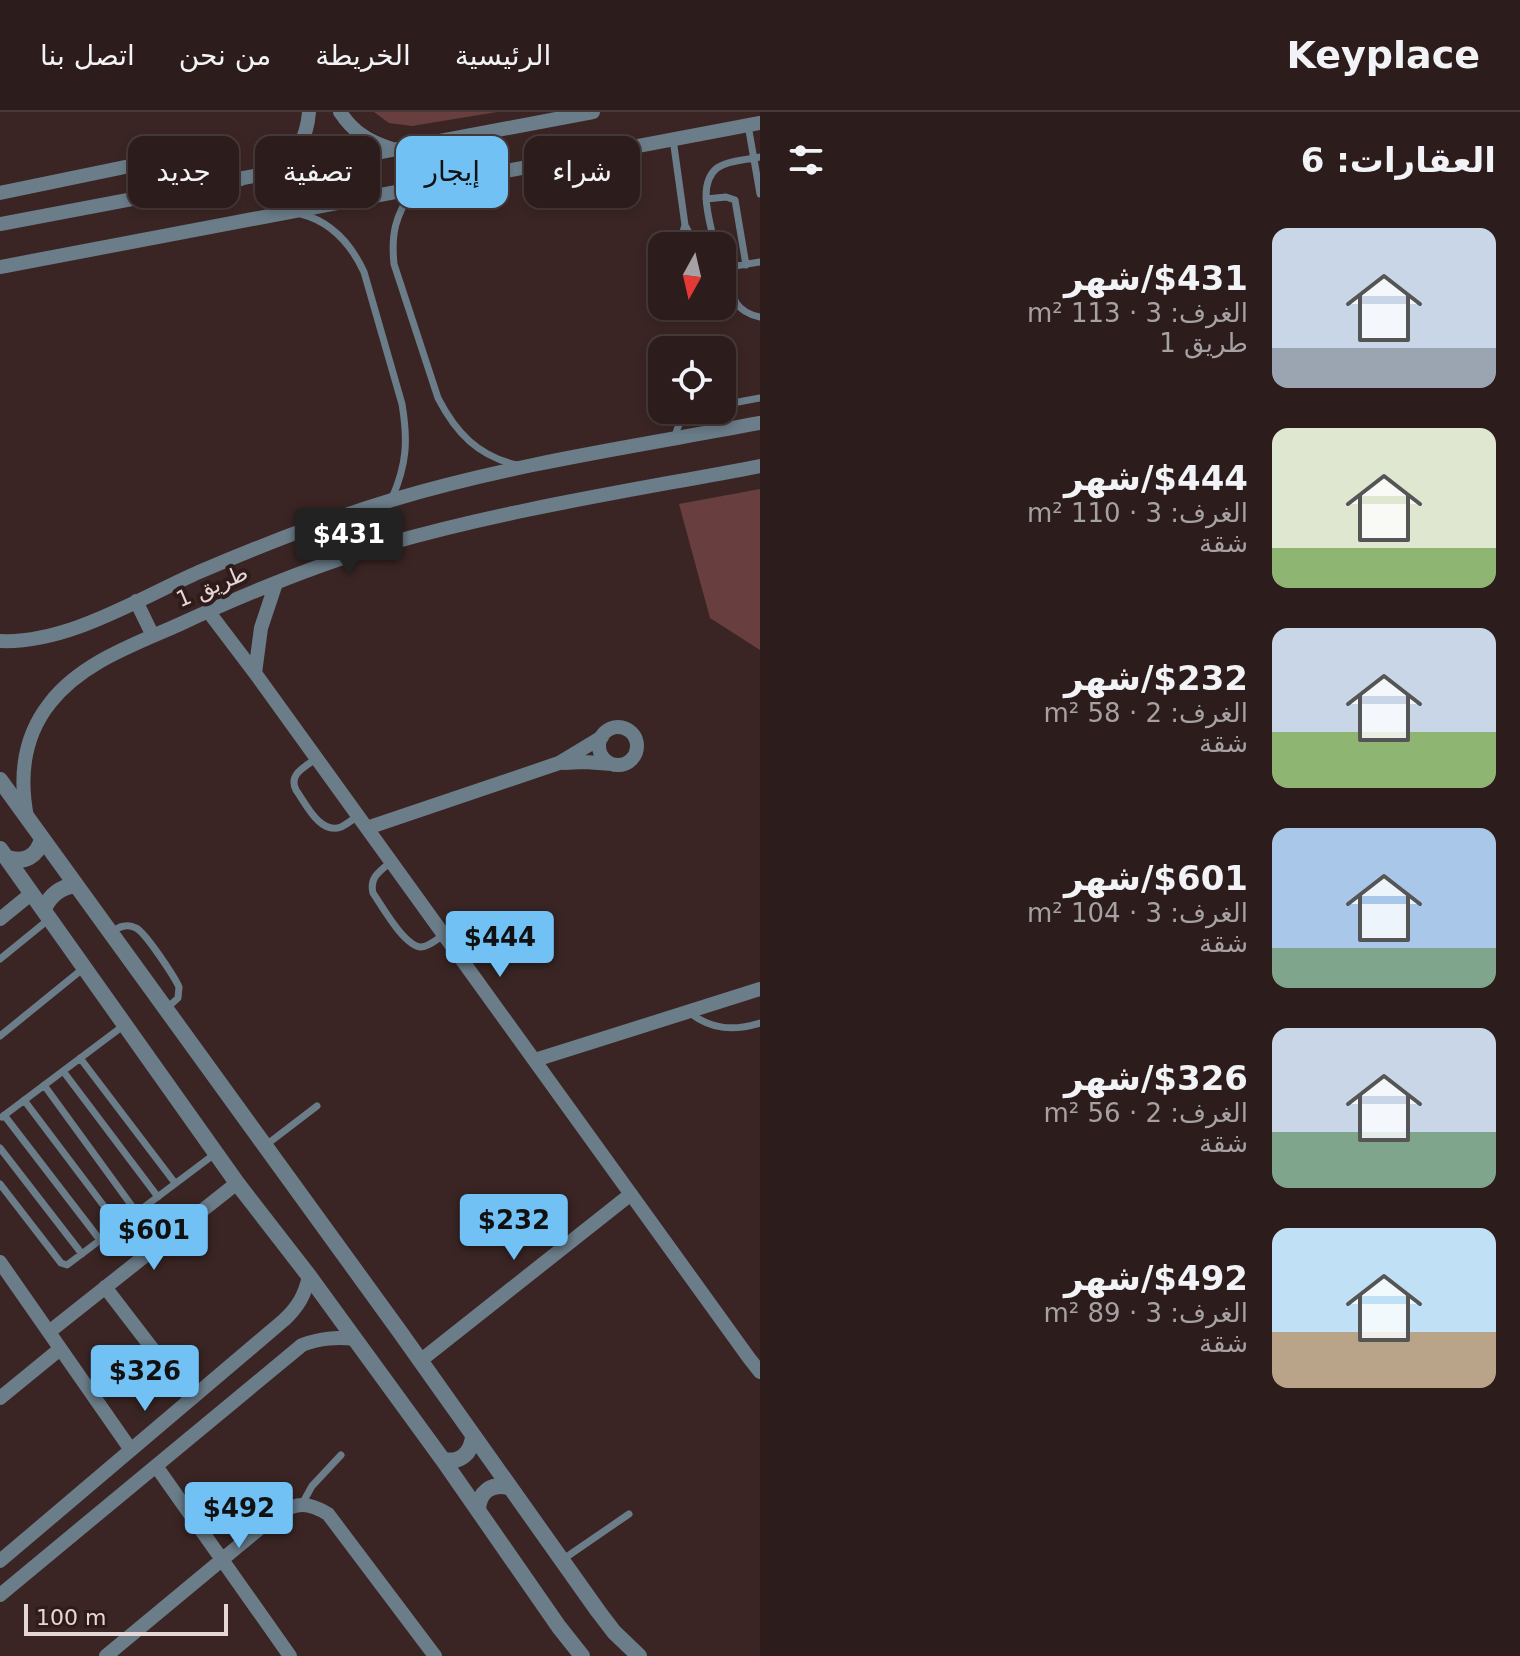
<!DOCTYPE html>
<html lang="ar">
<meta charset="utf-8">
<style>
:root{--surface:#2c1c1b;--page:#382928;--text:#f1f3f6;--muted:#a6a1a3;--line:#483a3a;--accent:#72c1f5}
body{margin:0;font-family:"DejaVu Sans",Cairo,sans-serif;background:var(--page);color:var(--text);direction:rtl;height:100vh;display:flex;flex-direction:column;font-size:30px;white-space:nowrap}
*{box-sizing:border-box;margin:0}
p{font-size:26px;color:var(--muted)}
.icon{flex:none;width:44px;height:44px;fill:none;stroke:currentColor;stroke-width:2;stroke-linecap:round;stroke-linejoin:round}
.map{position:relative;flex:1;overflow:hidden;direction:ltr}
.side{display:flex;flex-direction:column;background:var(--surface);width:760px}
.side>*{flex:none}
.hud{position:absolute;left:24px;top:24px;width:616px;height:72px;direction:rtl;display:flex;gap:16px}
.needle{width:52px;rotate:188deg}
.fabs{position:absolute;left:648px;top:120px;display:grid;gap:16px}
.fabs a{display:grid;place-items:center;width:88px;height:88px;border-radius:16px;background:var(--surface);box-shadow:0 4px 12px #0003,0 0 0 2px var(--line);font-size:40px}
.scale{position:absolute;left:24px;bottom:20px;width:204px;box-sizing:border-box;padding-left:8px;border:4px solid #e5d7d6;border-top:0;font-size:22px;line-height:28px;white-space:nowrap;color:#e5d7d6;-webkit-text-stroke:6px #301b1b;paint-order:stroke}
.price{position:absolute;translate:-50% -68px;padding:0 18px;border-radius:8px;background:var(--accent);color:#111;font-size:26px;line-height:52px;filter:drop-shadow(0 2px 4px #0008)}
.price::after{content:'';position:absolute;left:50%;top:48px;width:24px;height:18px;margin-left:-12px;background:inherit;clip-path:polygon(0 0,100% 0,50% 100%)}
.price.selected{background:#222;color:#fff}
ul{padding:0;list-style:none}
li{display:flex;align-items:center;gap:24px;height:200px;padding:0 24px}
li span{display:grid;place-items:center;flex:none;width:224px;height:160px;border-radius:16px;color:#555}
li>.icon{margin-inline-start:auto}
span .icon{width:96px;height:96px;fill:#fffc;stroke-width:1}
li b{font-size:34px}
h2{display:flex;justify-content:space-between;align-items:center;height:96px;padding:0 24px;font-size:34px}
.pill{padding:0 28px;border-radius:16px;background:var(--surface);box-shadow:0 4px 12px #0003,0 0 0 2px var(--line);font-size:28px;line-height:72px}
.pill.selected{background:var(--accent);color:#111}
header{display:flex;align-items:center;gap:48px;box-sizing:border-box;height:112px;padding:0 40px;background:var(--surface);border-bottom:2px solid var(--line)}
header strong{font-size:38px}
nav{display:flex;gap:44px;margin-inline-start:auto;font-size:28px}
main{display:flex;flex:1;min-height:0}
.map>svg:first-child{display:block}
.green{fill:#683f3e}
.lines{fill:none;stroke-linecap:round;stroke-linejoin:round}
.service{stroke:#6b7d89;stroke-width:7}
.minor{stroke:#6b7d89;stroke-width:14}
.tertiary{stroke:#6b7d89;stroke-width:16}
.labels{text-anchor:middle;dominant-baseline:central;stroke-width:8;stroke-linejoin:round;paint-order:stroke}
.street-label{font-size:22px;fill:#e5d7d6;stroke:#301b1b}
</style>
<header>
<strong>Keyplace</strong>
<nav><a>الرئيسية</a><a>الخريطة</a><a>من نحن</a><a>اتصل بنا</a></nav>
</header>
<main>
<section class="side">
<h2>العقارات: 6<svg class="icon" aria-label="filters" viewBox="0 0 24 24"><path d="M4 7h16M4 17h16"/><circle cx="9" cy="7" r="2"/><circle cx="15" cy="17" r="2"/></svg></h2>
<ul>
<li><span style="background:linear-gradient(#c9d6e8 75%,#9aa5b1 0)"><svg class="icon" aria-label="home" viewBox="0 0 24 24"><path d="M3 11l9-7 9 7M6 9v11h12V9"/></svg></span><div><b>$431/شهر</b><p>الغرف: 3 · 113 m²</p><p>طريق 1</p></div></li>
<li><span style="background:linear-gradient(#dfe7d0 75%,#8fb573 0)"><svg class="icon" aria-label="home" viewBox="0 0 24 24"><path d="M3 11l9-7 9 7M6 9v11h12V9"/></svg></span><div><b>$444/شهر</b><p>الغرف: 3 · 110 m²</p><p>شقة</p></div></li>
<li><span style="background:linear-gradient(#c9d6e8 65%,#8fb573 0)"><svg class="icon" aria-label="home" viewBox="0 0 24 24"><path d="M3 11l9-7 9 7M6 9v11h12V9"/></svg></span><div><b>$232/شهر</b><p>الغرف: 2 · 58 m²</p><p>شقة</p></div></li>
<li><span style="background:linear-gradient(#a9c7e8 75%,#7fa58c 0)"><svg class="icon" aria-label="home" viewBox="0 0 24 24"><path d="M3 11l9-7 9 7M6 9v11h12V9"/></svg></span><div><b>$601/شهر</b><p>الغرف: 3 · 104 m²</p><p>شقة</p></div></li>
<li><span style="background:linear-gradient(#c9d6e8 65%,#7fa58c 0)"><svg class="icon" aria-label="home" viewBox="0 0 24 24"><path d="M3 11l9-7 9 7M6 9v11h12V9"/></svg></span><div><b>$326/شهر</b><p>الغرف: 2 · 56 m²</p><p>شقة</p></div></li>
<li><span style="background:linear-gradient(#bfe0f5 65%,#b9a48a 0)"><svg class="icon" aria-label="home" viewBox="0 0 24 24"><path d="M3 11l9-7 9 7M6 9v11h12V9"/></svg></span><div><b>$492/شهر</b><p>الغرف: 3 · 89 m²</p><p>شقة</p></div></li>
</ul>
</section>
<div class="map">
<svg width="760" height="1544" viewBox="0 0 760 1544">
<rect width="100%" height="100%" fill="#3a2524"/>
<!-- green -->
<path class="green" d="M374 0H497L412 14 389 11Z
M760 377V538L710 506 679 392Z"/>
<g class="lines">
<!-- service -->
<path class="service" d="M748 13 760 82
M673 27 685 113 679 134
M413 78C395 104 391 122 394 152L438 286C456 321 478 344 517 353
M706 87 726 85 735 88 746 153
M301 102C332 110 351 132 364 160L402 292C408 328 407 352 392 386
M685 113 696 134
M715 134C711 112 696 73 717 56 729 48 747 48 760 45
M722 156 760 150
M727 156C732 181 731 199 760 205
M722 293 760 286
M675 326C677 312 683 303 697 298
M317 646C305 655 288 662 296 678 306 692 320 723 341 715 347 712 353 707 359 704
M392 749C380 759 369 765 373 781 382 794 404 834 421 835 429 835 437 827 444 823
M111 820C119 815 127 811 136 816 145 820 174 864 179 875L178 886 167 896
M0 847 48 808
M690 901C712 918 734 919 760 911
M0 924 85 855
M80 946 175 1071
M63 959 158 1085
M44 973 137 1101
M24 988 119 1114
M4 1003 100 1128
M2 1005 123 914
M266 1033 317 994
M0 1036 82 1142
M0 1072 61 1151 67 1153 216 1041
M302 1392 312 1374 341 1343
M562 1448 629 1402"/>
<!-- minor -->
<path class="minor" d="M340 0C353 20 369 30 392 37
M276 60C296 43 307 27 309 0
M0 81 154 49C189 47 211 51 241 67
M0 112 593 0
M0 155 760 11
M136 489 153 524
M208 499 255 561 749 1246 760 1260
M0 529C67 532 138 487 199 460 262 433 326 408 392 388 512 352 637 334 760 311
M255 561 261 516 276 471
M599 634a19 19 0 1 1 38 0a19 19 0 1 1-38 0Z
M563 651 585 650 612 652
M27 705C19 664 23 625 50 591 81 551 133 533 178 513 245 482 315 453 387 432 509 397 635 378 760 354
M367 716 559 651 602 625
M0 807 32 781
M535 948 760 877
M0 1150 131 1338
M105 1175 191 1287
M49 1220 237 1071
M420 1249 631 1082
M0 1286 60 1237
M156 1354 290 1544
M0 1449 284 1208C298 1195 305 1183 309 1164
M0 1483 302 1233C321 1226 336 1225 355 1227
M106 1544 277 1402C297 1390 308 1390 328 1402L435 1544"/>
<!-- tertiary -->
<path class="tertiary" d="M0 668 400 1220 598 1499 614 1520 639 1544
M0 737 237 1071 309 1164 443 1348 559 1515 582 1544
M7 746C25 751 37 745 42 727
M44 797C50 783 60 775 76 773
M443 1348C460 1351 471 1342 473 1325
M478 1398C479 1380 491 1371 508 1375"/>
</g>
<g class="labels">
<!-- street labels -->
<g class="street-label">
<text transform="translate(212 474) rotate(-23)">طريق 1</text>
</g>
</g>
</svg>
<div class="fabs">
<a><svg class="needle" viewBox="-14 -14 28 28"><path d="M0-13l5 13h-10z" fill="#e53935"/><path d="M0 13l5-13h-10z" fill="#a6a1a3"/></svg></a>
<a><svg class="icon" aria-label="locate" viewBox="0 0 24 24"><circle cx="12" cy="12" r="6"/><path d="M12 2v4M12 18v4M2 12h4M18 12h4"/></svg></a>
</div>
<div class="scale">100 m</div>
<b class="price selected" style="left:349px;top:464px">$431</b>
<b class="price" style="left:500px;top:867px">$444</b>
<b class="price" style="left:514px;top:1150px">$232</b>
<b class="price" style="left:154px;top:1160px">$601</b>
<b class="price" style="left:145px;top:1301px">$326</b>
<b class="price" style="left:239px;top:1438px">$492</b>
<div class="hud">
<a class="pill">شراء</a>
<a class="pill selected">إيجار</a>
<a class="pill">تصفية</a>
<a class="pill">جديد</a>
</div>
</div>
</main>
